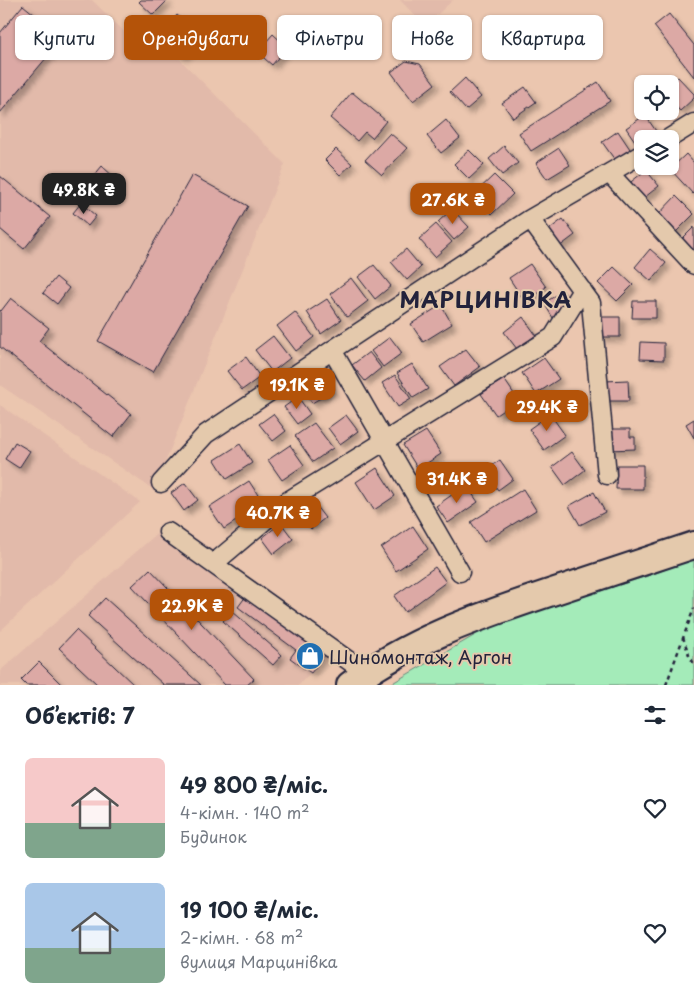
<!DOCTYPE html>
<html lang="uk">
<meta charset="utf-8">
<style>
:root{--surface:#fff;--page:#f2f2f3;--text:#1f2937;--muted:#747a83;--accent:#b45309}
body{margin:0;font-family:"Playpen Sans",sans-serif;background:var(--page);color:var(--text);height:100vh;display:flex;flex-direction:column;font-size:19px;white-space:nowrap}
*{box-sizing:border-box;margin:0}
p{font-size:16px;color:var(--muted)}
.icon{flex:none;width:28px;height:28px;fill:none;stroke:currentColor;stroke-width:2;stroke-linecap:round;stroke-linejoin:round}
.map{position:relative;height:685px;overflow:hidden}
.panel{display:flex;flex-direction:column;background:var(--surface);flex:1}
.panel>*{flex:none}
.guide{position:absolute;left:15px;top:15px;width:665px;height:45px;display:flex;gap:10px}
.fabs{position:absolute;left:634px;top:75px;display:grid;gap:10px}
.fabs a{display:grid;place-items:center;width:45px;height:45px;border-radius:8px;background:var(--surface);box-shadow:0 1px 4px #0004;font-size:25px}
.price{position:absolute;translate:-50% -42px;padding:0 11px;border-radius:10px;background:var(--accent);color:#fff;font-size:16px;line-height:32px;filter:drop-shadow(0 1px 2px #0008)}
.price::after{content:'';position:absolute;left:50%;top:30px;width:15px;height:11px;margin-left:-8px;background:inherit;clip-path:polygon(0 0,100% 0,50% 100%)}
.price.current{background:#222;color:#fff}
ul{padding:0;list-style:none}
li{display:flex;align-items:center;gap:15px;height:125px;padding:0 25px}
li span{display:grid;place-items:center;flex:none;width:140px;height:100px;border-radius:8px;color:#555}
li>.icon{margin-inline-start:auto}
span .icon{width:60px;height:60px;fill:#fffc;stroke-width:1}
li b{font-size:21px}
h2{display:flex;justify-content:space-between;align-items:center;height:60px;padding:0 25px;font-size:21px}
.tag{padding:0 18px;border-radius:8px;background:var(--surface);box-shadow:0 1px 4px #0004;font-size:18px;line-height:45px}
.tag.current{background:var(--accent);color:#fff}
.map>svg:first-child{display:block}
.built{fill:#e2baaa}
.green{fill:#a4ebb9;stroke:#63867a}
.building{fill:#dca9a5;stroke:#22223b;filter:url(#shadow)}
.lines{fill:none;stroke-linecap:round;stroke-linejoin:round}
.minor-casing{stroke:#22223b;stroke-width:21}
.highway-casing{stroke:#22223b;stroke-width:30}
.path{stroke:#22223b;stroke-width:2.5;stroke-dasharray:4 4;stroke-linecap:butt}
.minor{stroke:#e4c9ac;stroke-width:18}
.highway{stroke:#e4c9ac;stroke-width:26}
.labels{text-anchor:middle;dominant-baseline:central;stroke-width:4;stroke-linejoin:round;paint-order:stroke}
.poi-label{font-size:18px;fill:#22223b;stroke:#e4c9ac;text-anchor:start}
.district-label{font-size:22px;font-weight:bold;letter-spacing:1px;fill:#22223b;stroke:#e4c9ac}
</style>
<div class="map">
<svg width="694" height="685" viewBox="0 0 694 685">
<defs>
<filter id="shadow"><feDropShadow dx="4.5" dy="4.5" stdDeviation="2.5" flood-color="#0004"/></filter>
</defs>
<rect width="100%" height="100%" fill="#ebc6af"/>
<filter id="ink" filterUnits="userSpaceOnUse"><feTurbulence type="fractalNoise" baseFrequency=".02" numOctaves="2"/><feDisplacementMap in="SourceGraphic" scale="10" xChannelSelector="R" yChannelSelector="G"/><feConvolveMatrix kernelMatrix="1 2 1 2 8 2 1 2 1" color-interpolation-filters="sRGB"/></filter>
<g filter="url(#ink)">
<!-- built -->
<path class="built" d="M0 0H92L137 44 150 30 285 164 154 490 0 385Z
M400 0H453L425 26Z
M0 405 140 502 0 631Z
M160 531 327 654 299 685H0V671Z"/>
<!-- green -->
<path class="green" d="M694 558V685H389L496 623 651 575Z"/>
<!-- building -->
<path class="building" d="M141 0H168L153 15 139 2Z
M23 5 63 38 0 113V33Z
M669 14 694 45V77L654 26Z
M177 15 201 35 183 56 159 36Z
M273 34 287 47 272 65 257 52Z
M406 61 420 64 435 84 413 101 391 72Z
M678 77 694 94V98L680 111 670 100V84Z
M465 78 481 97 466 110 450 92Z
M598 82 610 101 531 151 519 133Z
M525 87 536 102 513 118 502 103Z
M352 92 386 121 372 138 365 132 357 141 330 118Z
M645 115 658 134 651 139H642V144L639 147 626 128Z
M446 120 460 138 441 153 427 136Z
M618 131 630 149 615 160 602 142Z
M390 133 407 148 382 175 365 160Z
M504 146 518 163 502 175 489 159Z
M559 148 570 165 547 179 536 163Z
M336 149 352 164 340 175 325 160Z
M469 150 484 165 469 179 454 164Z
M686 154 694 163V193L693 194 670 169Z
M102 166 117 180 103 196 88 183Z
M646 170 659 186 640 201 627 185Z
M192 175 248 206 153 372 98 341Z
M494 175 513 194 492 214 473 195Z
M0 176 50 217 24 249 0 229Z
M676 196 694 214 674 234 656 217Z
M81 203 96 216 88 226 73 213Z
M452 209 469 227 454 240 438 222Z
M563 219 575 235 559 247 547 231Z
M436 224 452 242 435 257 419 239Z
M694 227V256L679 242Z
M406 249 421 267 407 280 391 262Z
M650 249 666 263 651 281 635 267Z
M530 264 546 287 525 302 509 278Z
M374 265 391 286 375 299 358 277Z
M614 267 633 285 617 301 598 283Z
M56 277 69 288 57 304 43 293Z
M351 278 368 301 347 317 330 294Z
M563 291 572 306 553 318 544 303Z
M11 298 49 328 39 341 131 414 113 437 0 347V310L1 311Z
M327 299 341 320 321 334 307 312Z
M633 301H656V318H632Z
M441 305 452 324 423 342 411 324Z
M295 312 314 337 296 351 277 326Z
M523 317 536 335 517 349 504 332Z
M599 317H620V337H599Z
M273 336 290 358 272 372 255 350Z
M390 337 402 353 383 367 371 351Z
M641 342 664 343V360L640 359Z
M466 349 480 367 454 386 440 367Z
M369 352 381 368 365 381 352 365Z
M246 357 260 377 242 390 227 371Z
M544 358 559 379 536 394 522 373Z
M412 364 428 389 413 398 397 373Z
M395 375 411 399 398 407 382 383Z
M326 378 334 390 312 403 304 391Z
M504 379 518 400 496 415 481 394Z
M628 380 629 401H604V381Z
M298 397 310 414 297 424 284 407Z
M273 414 286 431 273 441 259 424Z
M550 414 565 435 544 450 529 429Z
M346 415 358 431 340 444 328 428Z
M694 419V438L686 424Z
M314 423 333 448 313 462 295 436Z
M609 429H630V437H635V449L609 450Z
M426 431 441 454 418 469 403 445Z
M15 442 30 451 19 468 5 459Z
M240 444 252 463 227 479 215 460Z
M290 445 304 465 282 480 268 460Z
M572 452 585 470 565 485 552 467Z
M500 460 513 479 498 490 484 471Z
M617 465H643V489H616Z
M377 468 395 496 374 510 356 482Z
M249 481 263 503 224 529 209 507Z
M185 483 198 500 184 511 171 493Z
M466 485 478 502 448 523 436 506Z
M523 489 536 510 484 542 471 522Z
M594 492 605 512 580 525 569 506Z
M312 501 325 518 311 529 298 511Z
M281 523 293 539 274 554 262 538Z
M413 526 428 549 396 571 381 548Z
M435 567 446 582 405 612 394 596Z
M150 569 254 679 247 685H225L132 586Z
M249 592 328 651 311 673 290 658 296 650 238 607Z
M105 598 201 685H164L88 616Z
M232 611 282 655 273 665 223 621Z
M76 630 134 685H98L59 648Z
M39 662 62 685H26L21 680Z"/>
<g class="lines">
<defs>
<path id="minor" d="M668 139 694 123
M610 174 694 265
M530 219 591 303 607 475
M332 350 460 572
M161 483 206 434 530 219 642 154
M168 532 366 673
M213 564 288 501 553 337 582 290"/>
<path id="highway" d="M350 685C408 641 477 617 546 594 595 578 645 561 694 545"/>
</defs>
<!-- minor casing -->
<use href="#minor" class="minor-casing"/>
<!-- highway casing -->
<use href="#highway" class="highway-casing"/>
<!-- path -->
<path class="path" d="M683 637 689 655 694 664
M666 685 694 608"/>
<!-- minor -->
<use href="#minor" class="minor"/>
<!-- highway -->
<use href="#highway" class="highway"/>
</g>
</g>
<!-- icons -->
<defs>
<symbol id="shop-disc" viewBox="-11 -11 22 22"><circle r="9.5" fill="#1f6fb2" stroke="#e4c9ac"/><path d="M-5-2.5h2.3a2.7 3.5 0 0 1 5.4 0H5L5.5 6h-11ZM-1.5-2.5h3a1.5 2.3 0 0 0-3 0Z" fill="#fff"/></symbol>
</defs>
<g fill-rule="evenodd">
<use href="#shop-disc" x="294" y="640" width="32" height="32"/>
</g>
<g class="labels">
<!-- poi labels -->
<g class="poi-label">
<text x="329" y="656">Шиномонтаж, Аргон</text>
</g>
<!-- district labels -->
<g class="district-label">
<text x="486" y="298">МАРЦИНІВКА</text>
</g>
</g>
</svg>
<div class="fabs">
<a><svg class="icon" aria-label="locate" viewBox="0 0 24 24"><circle cx="12" cy="12" r="6"/><path d="M12 2v4M12 18v4M2 12h4M18 12h4"/></svg></a>
<a><svg class="icon" aria-label="layers" viewBox="0 0 24 24"><path d="M12 4l9 5-9 5-9-5zM3 14l9 5 9-5"/></svg></a>
</div>
<b class="price current" style="left:84px;top:215px">49.8K ₴</b>
<b class="price" style="left:453px;top:225px">27.6K ₴</b>
<b class="price" style="left:297px;top:410px">19.1K ₴</b>
<b class="price" style="left:547px;top:432px">29.4K ₴</b>
<b class="price" style="left:457px;top:504px">31.4K ₴</b>
<b class="price" style="left:278px;top:538px">40.7K ₴</b>
<b class="price" style="left:192px;top:631px">22.9K ₴</b>
<div class="guide">
<a class="tag">Купити</a>
<a class="tag current">Орендувати</a>
<a class="tag">Фільтри</a>
<a class="tag">Нове</a>
<a class="tag">Квартира</a>
</div>
</div>
<section class="panel">
<h2>Об’єктів: 7<svg class="icon" aria-label="filters" viewBox="0 0 24 24"><path d="M4 7h16M4 17h16"/><circle cx="9" cy="7" r="2"/><circle cx="15" cy="17" r="2"/></svg></h2>
<ul>
<li><span style="background:linear-gradient(#f6c9c9 65%,#7fa58c 0)"><svg class="icon" aria-label="home" viewBox="0 0 24 24"><path d="M3 11l9-7 9 7M6 9v11h12V9"/></svg></span><div><b>49 800 ₴/міс.</b><p>4-кімн. · 140 m²</p><p>Будинок</p></div><svg class="icon" aria-label="heart" viewBox="0 0 24 24"><path d="M12 20l-8-8c-3-5 5-10 8-4 3-6 11-1 8 4z"/></svg></li>
<li><span style="background:linear-gradient(#a9c7e8 65%,#7fa58c 0)"><svg class="icon" aria-label="home" viewBox="0 0 24 24"><path d="M3 11l9-7 9 7M6 9v11h12V9"/></svg></span><div><b>19 100 ₴/міс.</b><p>2-кімн. · 68 m²</p><p>вулиця Марцинівка</p></div><svg class="icon" aria-label="heart" viewBox="0 0 24 24"><path d="M12 20l-8-8c-3-5 5-10 8-4 3-6 11-1 8 4z"/></svg></li>
</ul>
</section>
